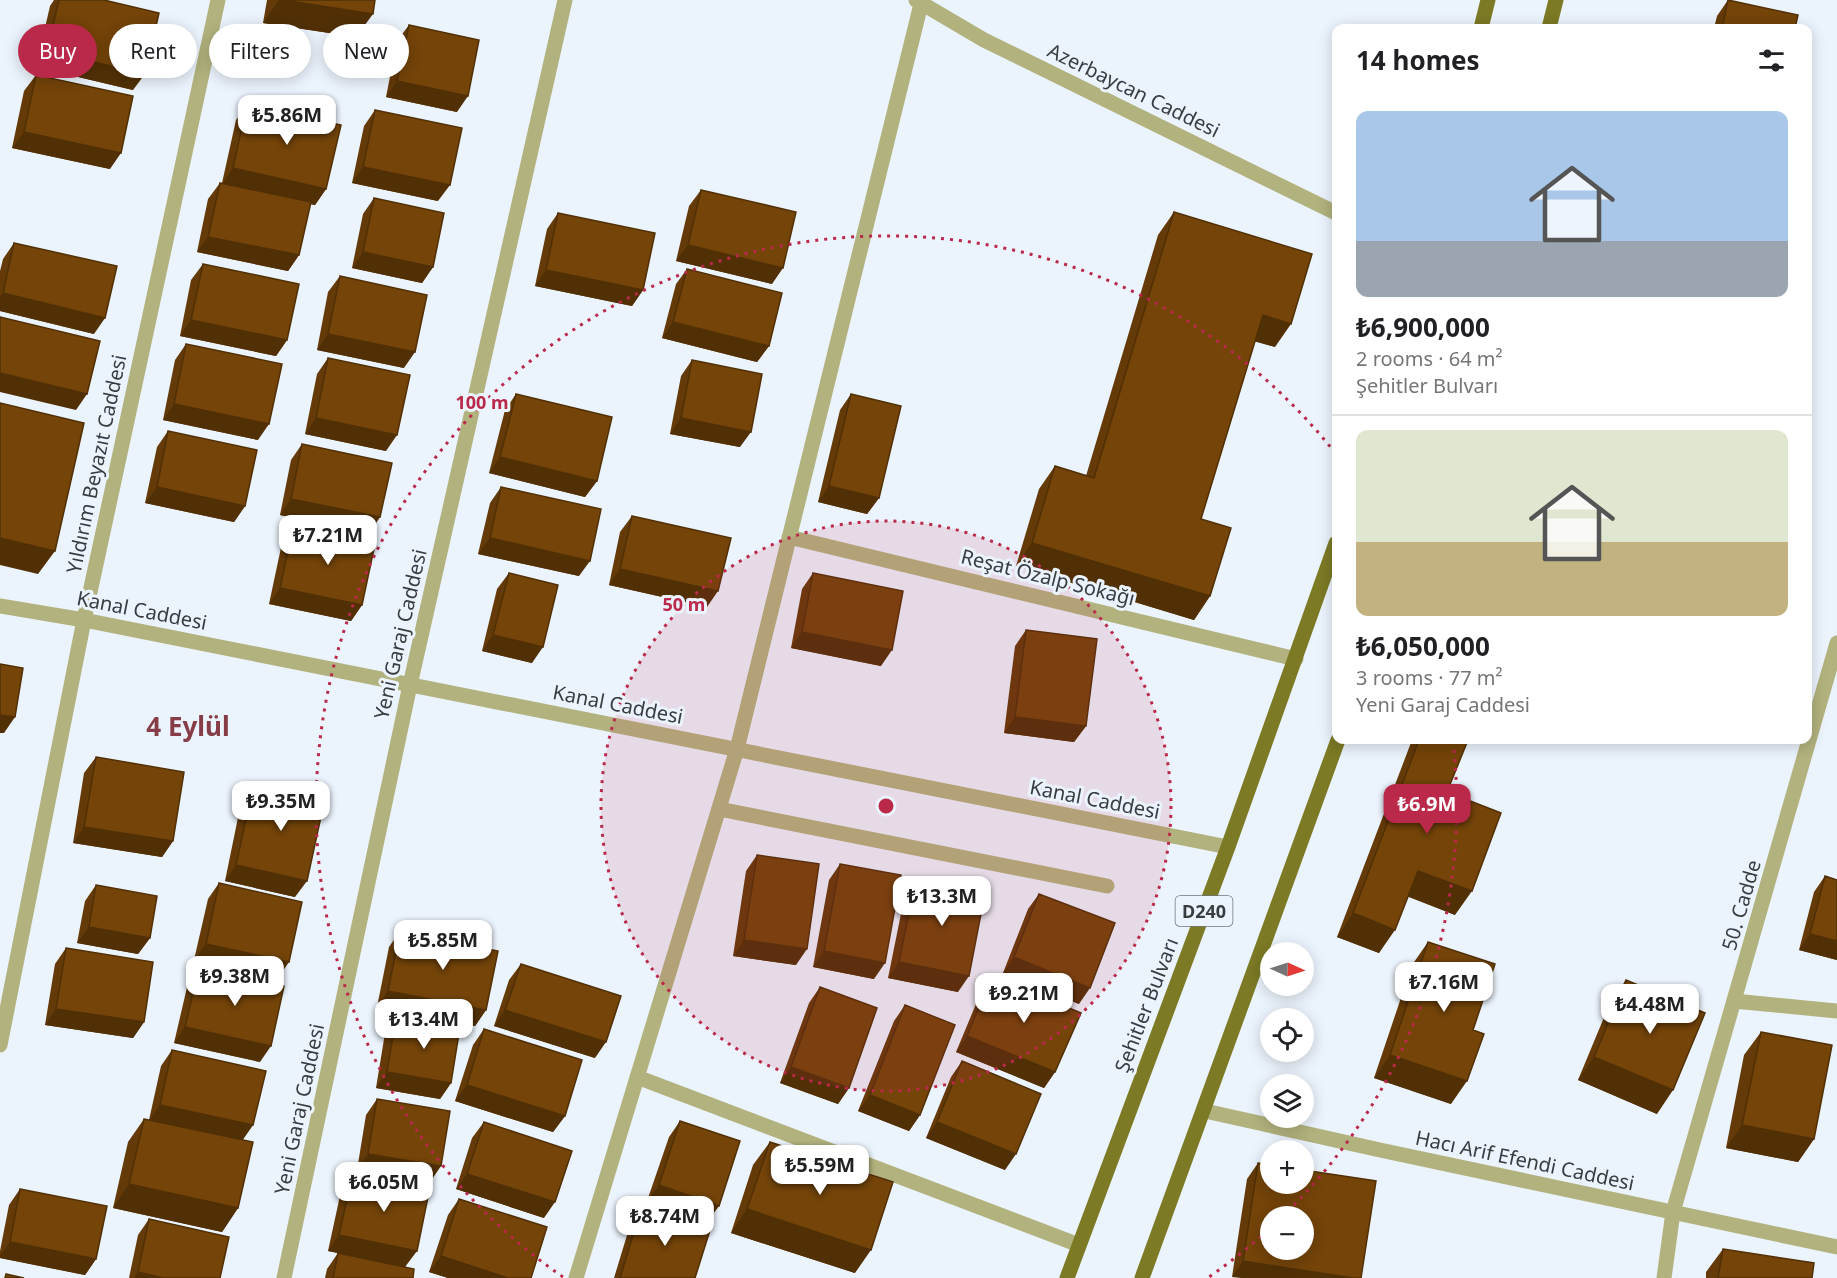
<!DOCTYPE html>
<meta charset="utf-8">
<style>
:root{--surface:#fff;--page:#f2f2f2;--text:#202124;--muted:#757577;--line:#e0e0e0;--accent:#ba294a}
body{margin:0;font-family:"Noto Sans",sans-serif;background:var(--page);color:var(--text);height:100vh;display:flex;flex-direction:column;font-size:22px;white-space:nowrap}
*{box-sizing:border-box;margin:0}
p{font-size:20px;color:var(--muted)}
.icon{flex:none;width:33px;height:33px;fill:none;stroke:currentColor;stroke-width:2;stroke-linecap:round;stroke-linejoin:round}
.map{position:relative;flex:1;overflow:hidden}
.details{position:absolute;left:1332px;top:24px;width:480px;height:720px;display:flex;flex-direction:column;background:var(--surface);border-radius:12px;box-shadow:0 3px 15px #0003}
.details>*{flex:none}
.guide{position:absolute;left:18px;top:24px;width:570px;height:54px;display:flex;gap:12px}
.needle{width:39px;rotate:93deg}
.controls{position:absolute;left:1260px;top:942px;display:grid;gap:12px}
.controls a{display:grid;place-items:center;width:54px;height:54px;border-radius:50%;background:var(--surface);box-shadow:0 3px 15px #0003;font-size:30px}
.price{position:absolute;translate:-50% -51px;padding:0 14px;border-radius:12px;background:#fff;color:#222;font-size:20px;line-height:39px;filter:drop-shadow(0 2px 3px #0008)}
.price::after{content:'';position:absolute;left:50%;top:36px;width:18px;height:14px;margin-left:-9px;background:inherit;clip-path:polygon(0 0,100% 0,50% 100%)}
.price.active{background:var(--accent);color:#fff}
ul{padding:0;list-style:none}
li{display:grid;align-content:center;gap:12px;height:318px;padding:0 24px}
li+li{border-top:2px solid var(--line)}
li span{display:grid;place-items:center;height:186px;border-radius:12px;color:#555}
li>.icon{margin-inline-start:auto}
span .icon{width:108px;height:108px;fill:#fffc;stroke-width:1}
li b{font-size:26px}
h2{display:flex;justify-content:space-between;align-items:center;height:72px;padding:0 24px;font-size:26px}
.tag{padding:0 21px;border-radius:27px;background:var(--surface);box-shadow:0 3px 15px #0003;font-size:21px;line-height:54px}
.tag.active{background:var(--accent);color:#fff}
.map>svg:first-child{display:block}
.lines{fill:none;stroke-linecap:round;stroke-linejoin:round}
.service{stroke:#b2b27e;stroke-width:15}
.minor{stroke:#b2b27e;stroke-width:15}
.tertiary{stroke:#b2b27e;stroke-width:15}
.primary{stroke:#7c7a25;stroke-width:15}
.wall{fill:#643a08}
.shaded-wall{fill:#513006}
.building{fill:#744409;stroke:#513006;stroke-width:1.5;fill-rule:evenodd}
.ring{fill:none;stroke:#ba294a;stroke-width:3;stroke-dasharray:3 6}
.labels{text-anchor:middle;dominant-baseline:central;stroke-width:6;stroke-linejoin:round;paint-order:stroke}
.shield{fill:#ebf3fc;stroke:#6e7478;stroke-width:1.5}
.shield-label{font-size:18px;font-weight:bold;fill:#393d40}
.street-label{font-size:20px;fill:#393d40;stroke:#ebf3fc}
.district-label{font-size:26px;font-weight:bold;fill:#863d47;stroke:#ebf3fc}
.centre{fill:#ba294a;stroke:#ebf3fc;stroke-width:3}
.ring-label{font-size:18px;text-anchor:middle;font-weight:bold;fill:#ba294a;stroke:#ebf3fc;stroke-width:6;stroke-linejoin:round;paint-order:stroke}
</style>
<div class="map">
<svg width="1837" height="1278" viewBox="0 0 1837 1278">
<rect width="100%" height="100%" fill="#ebf3fc"/>
<g class="lines">
<!-- service -->
<path class="service" d="M719 809 1107 886"/>
<!-- minor -->
<path class="minor" d="M789 537 1296 659
M1734 1001 1837 1011
M637 1077 1079 1245
M576 1278 737 749 921 4"/>
<!-- tertiary -->
<path class="tertiary" d="M916 0 984 40 1336 213
M0 606 84 620 1228 847
M0 1045 84 620 218 0
M1205 1111 1380 1150 1837 1247
M284 1278 410 685 565 0
M1664 1278 1673 1212 1837 643"/>
<!-- primary -->
<path class="primary" d="M1481 28 1488 0
M1549 28 1556 0
M1067 1278 1228 847 1336 543
M1142 1278 1338 740"/>
</g>
<!-- wall -->
<path class="wall" d="M54 0H104L133 90 36 67 50 6Z
M267 0H375L356 37 263 23Z
M1728 0 1795 28H1714L1717 16Z
M409 25 457 112 386 97 397 41Z
M36 75 110 169 12 148 24 91Z
M247 104 326 189 315 205 310 204 299 255 288 271 197 252 208 199 220 183H222L236 120Z
M375 110 438 201 352 183 364 126Z
M701 190 772 284 676 261 689 206Z
M374 198 433 267 422 283 352 268 363 214Z
M1174 212 1275 347 1255 341 1201 519 1210 596 1194 620 1016 566 1039 489 1055 466 1086 476 1158 235Z
M558 213 643 290 632 306 535 286 547 229Z
M14 243 94 334 0 311V271L3 259Z
M203 264 287 340 276 356 180 336 191 280Z
M687 269 769 346 757 362 662 338 676 284Z
M340 276 404 368 317 350 328 292Z
M186 344 258 440 163 420 175 360Z
M328 358 386 451 305 434 317 374Z
M692 360 740 447 670 434 681 376Z
M516 394 597 481 585 497 489 473 505 410Z
M851 394 879 498 867 514 818 502 840 410Z
M168 431 245 506 234 522 145 503 157 447Z
M302 444 380 517 369 533 280 515 291 460Z
M501 487 579 576 478 554 490 503Z
M632 516 707 607 609 585 620 532Z
M293 527 362 605 351 621 269 604 282 543Z
M509 573 532 663 482 651 497 589Z
M813 573 881 666 791 648 802 589Z
M1026 630 1086 726 1074 742 1004 733 1015 646Z
M1412 740H1468L1447 792 1455 915 1408 896 1379 953 1337 937Z
M96 757 173 841 162 857 73 843 84 773Z
M254 782 295 897 225 881 242 798Z
M757 855 796 965 733 956 746 871Z
M840 864 874 979 813 967 829 880Z
M1825 876 1837 960 1799 950 1814 892Z
M916 878 958 992 888 978 905 894Z
M219 883 278 978 194 960 208 899Z
M96 885 150 938 138 954 77 943 85 901Z
M1039 894 1079 1004 1003 973 1028 909Z
M400 931 486 1010 475 1026 377 1007 389 947Z
M1428 942 1451 1104 1374 1078 1412 965Z
M66 948 144 1022 133 1038 45 1025 55 964Z
M521 964 595 1058 494 1026 509 980Z
M199 967 260 1062 174 1043 188 983Z
M992 976 1055 1072 1044 1088 956 1052 981 992Z
M1626 980 1657 1114 1578 1080 1610 1003Z
M820 987 849 1088 838 1104 780 1083 809 1003Z
M905 1005 920 1115 909 1131 858 1111 894 1021Z
M396 1017 451 1083 440 1099 376 1088 385 1033Z
M484 1029 565 1116 553 1132 455 1101 473 1045Z
M1761 1032 1814 1139 1798 1162 1726 1148 1744 1055Z
M172 1050 253 1125 242 1140 238 1208 222 1232 113 1208 128 1142 144 1119 149 1120 161 1066Z
M962 1061 1005 1170 926 1138 951 1077Z
M377 1099 430 1182 357 1170 366 1115Z
M680 1121 708 1221 647 1201 669 1137Z
M484 1122 544 1218 456 1189 472 1138Z
M770 1142 855 1273 731 1233 753 1165Z
M1258 1163 1376 1181 1232 1277 1247 1179Z
M352 1175 406 1267 413 1278H325L327 1269 338 1253 392 1264 328 1251 341 1191Z
M20 1189 96 1259 85 1275 0 1258V1251L9 1205Z
M459 1199 531 1278H448L429 1272 448 1215Z
M642 1206 695 1278H614L631 1222Z
M149 1219 220 1278H129L138 1235Z
M1723 1249 1812 1278H1706V1272Z"/>
<!-- shaded-wall -->
<path class="shaded-wall" d="M279 0H283L373 14 356 37 263 23Z
M47 51 145 74 133 90 36 67Z
M397 81 468 96 457 112 386 97Z
M24 132 121 153 110 169 12 148Z
M363 167 450 185 438 201 352 183Z
M233 168 326 189 315 205 222 184Z
M208 237 299 255 288 271 197 252Z
M688 245 783 268 772 284 676 261Z
M363 252 433 267 422 283 352 268Z
M546 270 643 290 632 306 535 286Z
M3 293 105 318 94 334 0 311V297Z
M1263 315 1291 324 1275 347 1246 339Z
M191 320 287 340 276 356 180 336Z
M673 322 769 346 757 362 662 338Z
M328 334 415 352 404 368 317 350Z
M0 373 87 394 76 410 0 392Z
M174 404 269 424 258 440 163 420Z
M316 418 397 435 386 451 305 434Z
M681 418 751 432 740 447 670 434Z
M500 457 597 481 585 497 489 473Z
M829 486 879 498 867 514 818 502Z
M157 487 245 506 234 522 145 503Z
M291 499 380 517 369 533 280 515Z
M0 538 55 551 38 574 0 565Z
M490 538 590 561 579 576 478 554Z
M1032 543 1210 596 1194 620 1016 566Z
M620 569 718 591 707 607 609 585Z
M280 588 362 605 351 621 269 604Z
M802 632 892 650 881 666 791 648Z
M493 635 543 647 532 663 482 651Z
M0 715 15 717 4 733H0Z
M1015 717 1086 726 1074 742 1004 733Z
M84 827 173 841 162 857 73 843Z
M236 865 307 881 295 897 225 881Z
M1418 871 1472 891 1455 915 1401 894Z
M1353 913 1395 930 1379 953 1337 937Z
M89 927 150 938 138 954 77 943Z
M1810 934 1837 941V960L1799 950Z
M744 940 807 949 796 965 733 956Z
M206 944 289 962 278 978 194 960Z
M824 951 885 963 874 979 813 967Z
M1014 957 1090 988 1079 1004 1003 973Z
M899 962 969 976 958 992 888 978Z
M388 991 486 1010 475 1026 377 1007Z
M56 1009 144 1022 133 1038 45 1025Z
M505 1010 606 1042 595 1058 494 1026Z
M185 1027 271 1046 260 1062 174 1043Z
M967 1036 1055 1072 1044 1088 956 1052Z
M1390 1055 1467 1081 1451 1104 1374 1078Z
M1594 1057 1673 1090 1657 1114 1578 1080Z
M791 1067 849 1088 838 1104 780 1083Z
M387 1072 451 1083 440 1099 376 1088Z
M467 1085 565 1116 553 1132 455 1101Z
M870 1095 920 1115 909 1131 858 1111Z
M160 1105 253 1125 242 1141 149 1121Z
M937 1122 1016 1154 1005 1170 926 1138Z
M1742 1125 1814 1139 1798 1162 1726 1148Z
M368 1154 441 1166 430 1182 357 1170Z
M467 1174 555 1202 544 1218 456 1189Z
M129 1184 238 1208 222 1232 113 1208Z
M659 1185 719 1206 708 1221 647 1201Z
M747 1209 871 1250 855 1273 731 1233Z
M339 1235 417 1251 405 1267 328 1251Z
M10 1242 96 1259 85 1275 0 1258V1256Z
M441 1256 508 1278H448L429 1272Z
M1243 1261 1353 1278H1241L1232 1277Z
M138 1272 163 1278H134Z"/>
<!-- building -->
<path class="building" d="M59 0H104L159 13 145 74 47 51Z
M283 0H375L373 14Z
M1728 0 1798 15 1795 28H1722Z
M409 25 479 40 468 96 397 81Z
M36 75 133 96 121 153 24 132Z
M247 104 341 125 326 189 233 168Z
M375 110 462 128 450 185 363 167Z
M220 183 311 202 299 255 208 237Z
M701 190 796 212 783 268 688 245Z
M374 198 444 213 433 267 363 252Z
M1174 212 1312 254 1291 324 1263 315 1201 519 1231 528 1210 596 1032 543 1055 466 1094 478Z
M558 213 655 233 643 290 546 270Z
M14 243 117 266 105 318 3 293Z
M203 264 299 284 287 340 191 320Z
M687 269 782 293 769 346 673 322Z
M340 276 427 295 415 352 328 334Z
M0 317 100 341 87 394 0 373Z
M186 344 282 364 269 424 174 404Z
M328 358 410 375 397 435 316 418Z
M692 360 762 374 751 432 681 418Z
M516 394 612 417 597 481 500 457Z
M851 394 901 406 879 498 829 486Z
M0 403 84 423 55 551 0 538Z
M168 431 257 450 245 506 157 487Z
M302 444 392 463 380 517 291 499Z
M501 487 601 509 590 561 490 538Z
M632 516 731 538 718 591 620 569Z
M293 527 375 544 362 605 280 588Z
M509 573 558 585 543 647 493 635Z
M813 573 903 591 892 650 802 632Z
M1026 630 1097 639 1086 726 1015 717Z
M0 664 23 668 15 717 0 715Z
M1419 740H1468L1447 792 1501 813 1472 891 1418 871 1395 930 1353 913Z
M96 757 184 772 173 841 84 827Z
M254 782 325 798 307 881 236 865Z
M757 855 819 864 807 949 744 940Z
M840 864 901 875 885 963 824 951Z
M1825 876 1837 880V941L1810 934Z
M916 878 985 893 969 976 899 962Z
M219 883 302 902 289 962 206 944Z
M96 885 157 896 150 938 89 927Z
M1039 894 1115 923 1090 988 1014 957Z
M400 931 498 951 486 1010 388 991Z
M1428 942 1495 964 1473 1030 1484 1034 1467 1081 1390 1055Z
M66 948 153 962 144 1022 56 1009Z
M521 964 621 996 606 1042 505 1010Z
M199 967 284 986 271 1046 185 1027Z
M992 976 1081 1013 1055 1072 967 1036Z
M1626 980 1705 1013 1673 1090 1594 1057Z
M820 987 877 1008 849 1088 791 1067Z
M905 1005 955 1025 920 1115 870 1095Z
M396 1017 460 1027 451 1083 387 1072Z
M484 1029 582 1060 565 1116 467 1085Z
M1761 1032 1832 1045 1814 1139 1742 1125Z
M172 1050 266 1071 253 1125 160 1105Z
M962 1061 1041 1094 1016 1154 937 1122Z
M377 1099 450 1111 441 1166 368 1154Z
M144 1119 253 1142 238 1208 129 1184Z
M680 1121 740 1141 719 1206 659 1185Z
M484 1122 572 1151 555 1202 467 1174Z
M770 1142 893 1182 871 1250 747 1209Z
M1258 1163 1270 1165V1184H1304V1170L1376 1181 1361 1278H1353L1243 1261ZM1270 1216H1304V1250H1270Z
M352 1175 429 1192 417 1251 339 1235Z
M20 1189 107 1206 96 1259 10 1242Z
M459 1199 547 1227 531 1278H508L441 1256Z
M642 1206 711 1227 695 1278H620Z
M149 1219 229 1237 220 1278H163L138 1272Z
M1723 1249 1814 1263 1812 1278H1718Z
M338 1253 414 1269 413 1278H333Z
M6 1274 24 1278H5Z"/>
<!-- distance rings -->
<circle cx="886" cy="806" r="285" fill="#ba294a" fill-opacity=".12"/>
<g class="ring">
<circle cx="886" cy="806" r="285"/>
<path d="M1268 1230A571 571 0 0 1 1209 1277M563 1277A571 571 0 1 1 1336 454M1453 741A571 571 0 0 1 1286 1213"/>
</g>
<g class="labels">
<!-- shield labels -->
<rect class="shield" x="1175.5" y="896" width="57" height="30" rx="4.5"/>
<g class="shield-label">
<text x="1204" y="911">D240</text>
</g>
<!-- street labels -->
<g class="street-label">
<text transform="translate(1134 90) rotate(26)">Azerbaycan Caddesi</text>
<text transform="translate(96 464) rotate(-78)">Yıldırım Beyazıt Caddesi</text>
<text transform="translate(1048 577) rotate(14)">Reşat Özalp Sokağı</text>
<text transform="translate(142 610) rotate(11)">Kanal Caddesi</text>
<text transform="translate(400 634) rotate(-77)">Yeni Garaj Caddesi</text>
<text transform="translate(618 704) rotate(11)">Kanal Caddesi</text>
<text transform="translate(1095 799) rotate(11)">Kanal Caddesi</text>
<text transform="translate(1741 905) rotate(-74)">50. Cadde</text>
<text transform="translate(1146 1005) rotate(-69)">Şehitler Bulvarı</text>
<text transform="translate(299 1109) rotate(-78)">Yeni Garaj Caddesi</text>
<text transform="translate(1525 1160) rotate(12)">Hacı Arif Efendi Caddesi</text>
</g>
<!-- district labels -->
<g class="district-label">
<text x="188" y="726">4 Eylül</text>
</g>
</g>
<circle cx="886" cy="806" r="9" class="centre"/>
<g class="ring-label">
<text x="482" y="409">100 m</text>
<text x="684" y="611">50 m</text>
</g>
</svg>
<div class="controls">
<a><svg class="needle" viewBox="-14 -14 28 28"><path d="M0-13l5 13h-10z" fill="#e53935"/><path d="M0 13l5-13h-10z" fill="#757577"/></svg></a>
<a><svg class="icon" aria-label="locate" viewBox="0 0 24 24"><circle cx="12" cy="12" r="6"/><path d="M12 2v4M12 18v4M2 12h4M18 12h4"/></svg></a>
<a><svg class="icon" aria-label="layers" viewBox="0 0 24 24"><path d="M12 4l9 5-9 5-9-5zM3 14l9 5 9-5"/></svg></a>
<a>+</a>
<a>−</a>
</div>
<b class="price" style="left:287px;top:146px">₺5.86M</b>
<b class="price" style="left:328px;top:566px">₺7.21M</b>
<b class="price" style="left:281px;top:832px">₺9.35M</b>
<b class="price active" style="left:1427px;top:835px">₺6.9M</b>
<b class="price" style="left:942px;top:927px">₺13.3M</b>
<b class="price" style="left:443px;top:971px">₺5.85M</b>
<b class="price" style="left:235px;top:1007px">₺9.38M</b>
<b class="price" style="left:1444px;top:1013px">₺7.16M</b>
<b class="price" style="left:1024px;top:1024px">₺9.21M</b>
<b class="price" style="left:1650px;top:1035px">₺4.48M</b>
<b class="price" style="left:424px;top:1050px">₺13.4M</b>
<b class="price" style="left:820px;top:1196px">₺5.59M</b>
<b class="price" style="left:384px;top:1213px">₺6.05M</b>
<b class="price" style="left:665px;top:1247px">₺8.74M</b>
<div class="guide">
<a class="tag active">Buy</a>
<a class="tag">Rent</a>
<a class="tag">Filters</a>
<a class="tag">New</a>
</div>
<section class="details">
<h2>14 homes<svg class="icon" aria-label="filters" viewBox="0 0 24 24"><path d="M4 7h16M4 17h16"/><circle cx="9" cy="7" r="2"/><circle cx="15" cy="17" r="2"/></svg></h2>
<ul>
<li><span style="background:linear-gradient(#a9c7e8 70%,#9aa5b1 0)"><svg class="icon" aria-label="home" viewBox="0 0 24 24"><path d="M3 11l9-7 9 7M6 9v11h12V9"/></svg></span><div><b>₺6,900,000</b><p>2 rooms · 64 m²</p><p>Şehitler Bulvarı</p></div></li>
<li><span style="background:linear-gradient(#dfe7d0 60%,#c2b280 0)"><svg class="icon" aria-label="home" viewBox="0 0 24 24"><path d="M3 11l9-7 9 7M6 9v11h12V9"/></svg></span><div><b>₺6,050,000</b><p>3 rooms · 77 m²</p><p>Yeni Garaj Caddesi</p></div></li>
</ul>
</section>
</div>
